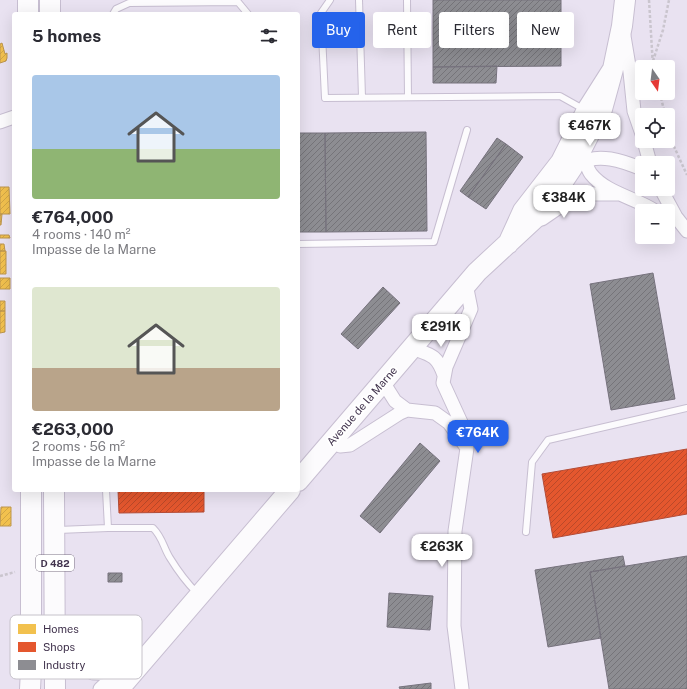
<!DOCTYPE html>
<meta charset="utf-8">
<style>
:root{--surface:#fff;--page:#f7f7f7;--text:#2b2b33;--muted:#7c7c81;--accent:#2563eb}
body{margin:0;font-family:"Public Sans",sans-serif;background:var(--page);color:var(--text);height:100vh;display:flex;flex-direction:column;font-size:15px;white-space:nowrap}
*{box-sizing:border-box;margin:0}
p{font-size:13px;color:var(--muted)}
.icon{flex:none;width:22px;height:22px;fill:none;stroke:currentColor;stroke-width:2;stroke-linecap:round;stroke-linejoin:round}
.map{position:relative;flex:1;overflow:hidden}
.drawer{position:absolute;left:12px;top:12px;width:288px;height:480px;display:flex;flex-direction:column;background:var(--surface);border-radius:4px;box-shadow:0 4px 16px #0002}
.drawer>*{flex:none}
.top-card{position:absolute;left:312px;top:12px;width:315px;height:36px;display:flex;gap:8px}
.needle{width:26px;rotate:166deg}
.tools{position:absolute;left:635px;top:60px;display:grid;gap:8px}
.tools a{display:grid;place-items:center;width:40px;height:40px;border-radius:4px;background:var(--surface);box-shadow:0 4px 16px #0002;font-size:20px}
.price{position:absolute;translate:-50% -34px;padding:0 9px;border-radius:8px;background:#fff;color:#222;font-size:13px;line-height:26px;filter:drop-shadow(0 1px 2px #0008)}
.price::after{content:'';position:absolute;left:50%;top:24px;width:12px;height:9px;margin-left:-6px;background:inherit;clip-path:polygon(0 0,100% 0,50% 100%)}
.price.active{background:var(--accent);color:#fff}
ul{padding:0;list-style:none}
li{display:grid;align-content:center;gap:8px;height:212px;padding:0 20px}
li span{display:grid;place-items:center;height:124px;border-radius:4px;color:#555}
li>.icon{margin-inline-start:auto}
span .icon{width:72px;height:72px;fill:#fffc;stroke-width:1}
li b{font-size:17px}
h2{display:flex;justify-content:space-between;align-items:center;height:48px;padding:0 20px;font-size:17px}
.chip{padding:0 14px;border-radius:4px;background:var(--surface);box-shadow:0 4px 16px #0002;font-size:14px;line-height:36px}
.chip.active{background:var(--accent);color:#fff}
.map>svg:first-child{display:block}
.homes{fill:url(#homes-hatch);stroke:#bd964e}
.shops{fill:url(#shops-hatch);stroke:#b34c37}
.industry{fill:url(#industry-hatch);stroke:#76727d}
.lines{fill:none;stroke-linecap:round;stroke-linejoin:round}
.lane-casing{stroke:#c7bed1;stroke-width:8}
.street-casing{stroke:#c7bed1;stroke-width:15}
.primary-casing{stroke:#c7bed1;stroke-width:22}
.path{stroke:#cac5ce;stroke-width:2.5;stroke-dasharray:3 2;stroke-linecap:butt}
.lane{stroke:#fcfbfd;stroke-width:6}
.street{stroke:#fcfbfd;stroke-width:13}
.primary{stroke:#fcfbfd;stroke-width:20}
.labels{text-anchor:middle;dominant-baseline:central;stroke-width:4;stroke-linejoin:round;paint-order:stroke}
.shield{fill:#fff;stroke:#7a7082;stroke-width:1}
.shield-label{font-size:10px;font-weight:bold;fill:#41334d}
.street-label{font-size:11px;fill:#41334d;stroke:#fff}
.key{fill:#fff;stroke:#c6c2ca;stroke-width:1}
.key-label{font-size:11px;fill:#41334d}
</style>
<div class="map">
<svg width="687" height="689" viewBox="0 0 687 689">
<defs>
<pattern id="homes-hatch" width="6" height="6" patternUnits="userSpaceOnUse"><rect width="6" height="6" fill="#f2c14e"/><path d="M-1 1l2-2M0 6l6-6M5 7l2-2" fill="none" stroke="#d1a646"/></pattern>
<pattern id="shops-hatch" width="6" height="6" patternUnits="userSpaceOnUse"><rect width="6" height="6" fill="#e4572e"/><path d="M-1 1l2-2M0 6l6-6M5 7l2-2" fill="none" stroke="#ba4929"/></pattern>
<pattern id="industry-hatch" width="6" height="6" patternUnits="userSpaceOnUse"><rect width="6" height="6" fill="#8d8d92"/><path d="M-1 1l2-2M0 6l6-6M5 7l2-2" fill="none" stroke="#757479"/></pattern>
</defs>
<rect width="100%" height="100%" fill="#e9e2f1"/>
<!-- homes -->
<path class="homes" d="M2 43 5 54 7 53V58L6 61 0 63V44Z
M0 187H9L10 214H0Z
M0 214H2L1 225H0Z
M0 235H9L10 238H0Z
M0 244H4L5 251H0Z
M0 251H6V274H0Z
M0 278H10V289H0Z
M0 301H5V311H0Z
M0 311H5V332L0 333Z
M1 507H11V526H0Z"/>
<!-- shops -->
<path class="shops" d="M687 449V514L553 538 542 474Z
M118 490H204V512L119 513Z"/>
<!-- industry -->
<path class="industry" d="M433 0H561V66L433 67Z
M129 13H187V14H129Z
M497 66 496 83H433V67Z
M426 132 427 231 326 232 325 133Z
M298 133H325L326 232H298Z
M497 138 506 144 468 197 460 191Z
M506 144 523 157 486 209 468 197Z
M653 273 675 399 611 410 590 284Z
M383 287 400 303 358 349 341 334Z
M420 443 440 461 380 533 360 516Z
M441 553H445V558H440Z
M623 556 625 566 590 572 601 638 548 647 535 570Z
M687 556V689H609L590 572Z
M108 573H122V582H108Z
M389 593 433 596 430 630 387 627Z
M431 683V689H400L399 687Z"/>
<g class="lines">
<defs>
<path id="lane" d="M330 0 321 13 325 98 560 96 585 110
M359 0 362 97
M407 0 408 97
M113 14 116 9 129 3 238 2 248 14
M298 244 434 242 467 130
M108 528H153C163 538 163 547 170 558 178 571 186 582 197 593
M58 530 108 528 106 490
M526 532 532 462 548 440 687 408"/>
<path id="street" d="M624 36 630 72 634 111 642 134
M0 122 14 117
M644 141 650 163
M581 144C583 152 586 168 591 174 606 193 636 198 655 211
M579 164C598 152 623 161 642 169
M661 189 676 217 687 231
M542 219 574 197 593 194H619
M412 348C431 355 437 355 444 375
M383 382 395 401 407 410
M332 441 340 446 350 445 400 413 407 410 435 413 449 423 467 448 465 431 443 383 446 367 471 309 466 284
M55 636 76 665 93 673 116 674 138 656
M100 689 116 674
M462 689 454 626 455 531 467 448"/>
<path id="primary" d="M28 0V14
M50 0V14
M613 69 622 26 625 0
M298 481 477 272 544 210 572 168 602 109 613 69 587 110 561 162 523 211 508 244
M54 490 55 689
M30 689 31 670V490
M119 689 290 490"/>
</defs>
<!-- lane casing -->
<use href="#lane" class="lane-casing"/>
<!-- street casing -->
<use href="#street" class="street-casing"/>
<!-- primary casing -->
<use href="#primary" class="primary-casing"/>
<!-- path -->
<path class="path" d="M649 0 653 67
M653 61 663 30 669 0
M660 93 665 115
M668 127 671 140 687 175
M0 576 15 572"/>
<!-- lane -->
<use href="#lane" class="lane"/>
<!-- street -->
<use href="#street" class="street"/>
<!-- primary -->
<use href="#primary" class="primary"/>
</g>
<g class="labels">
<!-- shield labels -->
<rect class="shield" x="36" y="555" width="38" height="16" rx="3"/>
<g class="shield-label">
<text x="55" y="563">D 482</text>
</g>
<!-- street labels -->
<g class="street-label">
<text transform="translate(362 406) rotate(-49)">Avenue de la Marne</text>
</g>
</g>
<!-- legend -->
<rect x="10" y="615" width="132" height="64" rx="6" class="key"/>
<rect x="18" y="624" width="18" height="10" fill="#f2c14e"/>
<rect x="18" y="642" width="18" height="10" fill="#e4572e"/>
<rect x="18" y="660" width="18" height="10" fill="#8d8d92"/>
<g class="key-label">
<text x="43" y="633">Homes</text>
<text x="43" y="651">Shops</text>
<text x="43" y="669">Industry</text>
</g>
</svg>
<div class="tools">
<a><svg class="needle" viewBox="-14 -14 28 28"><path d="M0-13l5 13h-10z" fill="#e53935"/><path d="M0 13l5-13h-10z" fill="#7c7c81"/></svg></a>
<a><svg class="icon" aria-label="locate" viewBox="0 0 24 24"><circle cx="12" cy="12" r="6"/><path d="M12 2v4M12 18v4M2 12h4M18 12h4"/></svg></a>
<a>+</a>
<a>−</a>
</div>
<b class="price" style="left:590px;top:147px">€467K</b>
<b class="price" style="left:564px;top:219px">€384K</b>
<b class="price" style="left:441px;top:348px">€291K</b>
<b class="price active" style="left:478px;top:454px">€764K</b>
<b class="price" style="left:442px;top:568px">€263K</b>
<div class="top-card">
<a class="chip active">Buy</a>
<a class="chip">Rent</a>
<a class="chip">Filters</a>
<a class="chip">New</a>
</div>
<section class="drawer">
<h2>5 homes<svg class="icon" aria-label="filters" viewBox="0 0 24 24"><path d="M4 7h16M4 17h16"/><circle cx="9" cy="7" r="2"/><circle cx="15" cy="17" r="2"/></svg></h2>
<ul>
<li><span style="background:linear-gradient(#a9c7e8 60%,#8fb573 0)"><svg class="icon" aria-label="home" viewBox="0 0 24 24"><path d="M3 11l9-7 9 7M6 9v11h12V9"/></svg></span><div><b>€764,000</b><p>4 rooms · 140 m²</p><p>Impasse de la Marne</p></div></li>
<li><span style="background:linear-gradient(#dfe7d0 65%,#b9a48a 0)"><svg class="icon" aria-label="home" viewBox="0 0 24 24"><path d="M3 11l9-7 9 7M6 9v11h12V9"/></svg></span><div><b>€263,000</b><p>2 rooms · 56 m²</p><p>Impasse de la Marne</p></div></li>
</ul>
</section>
</div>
